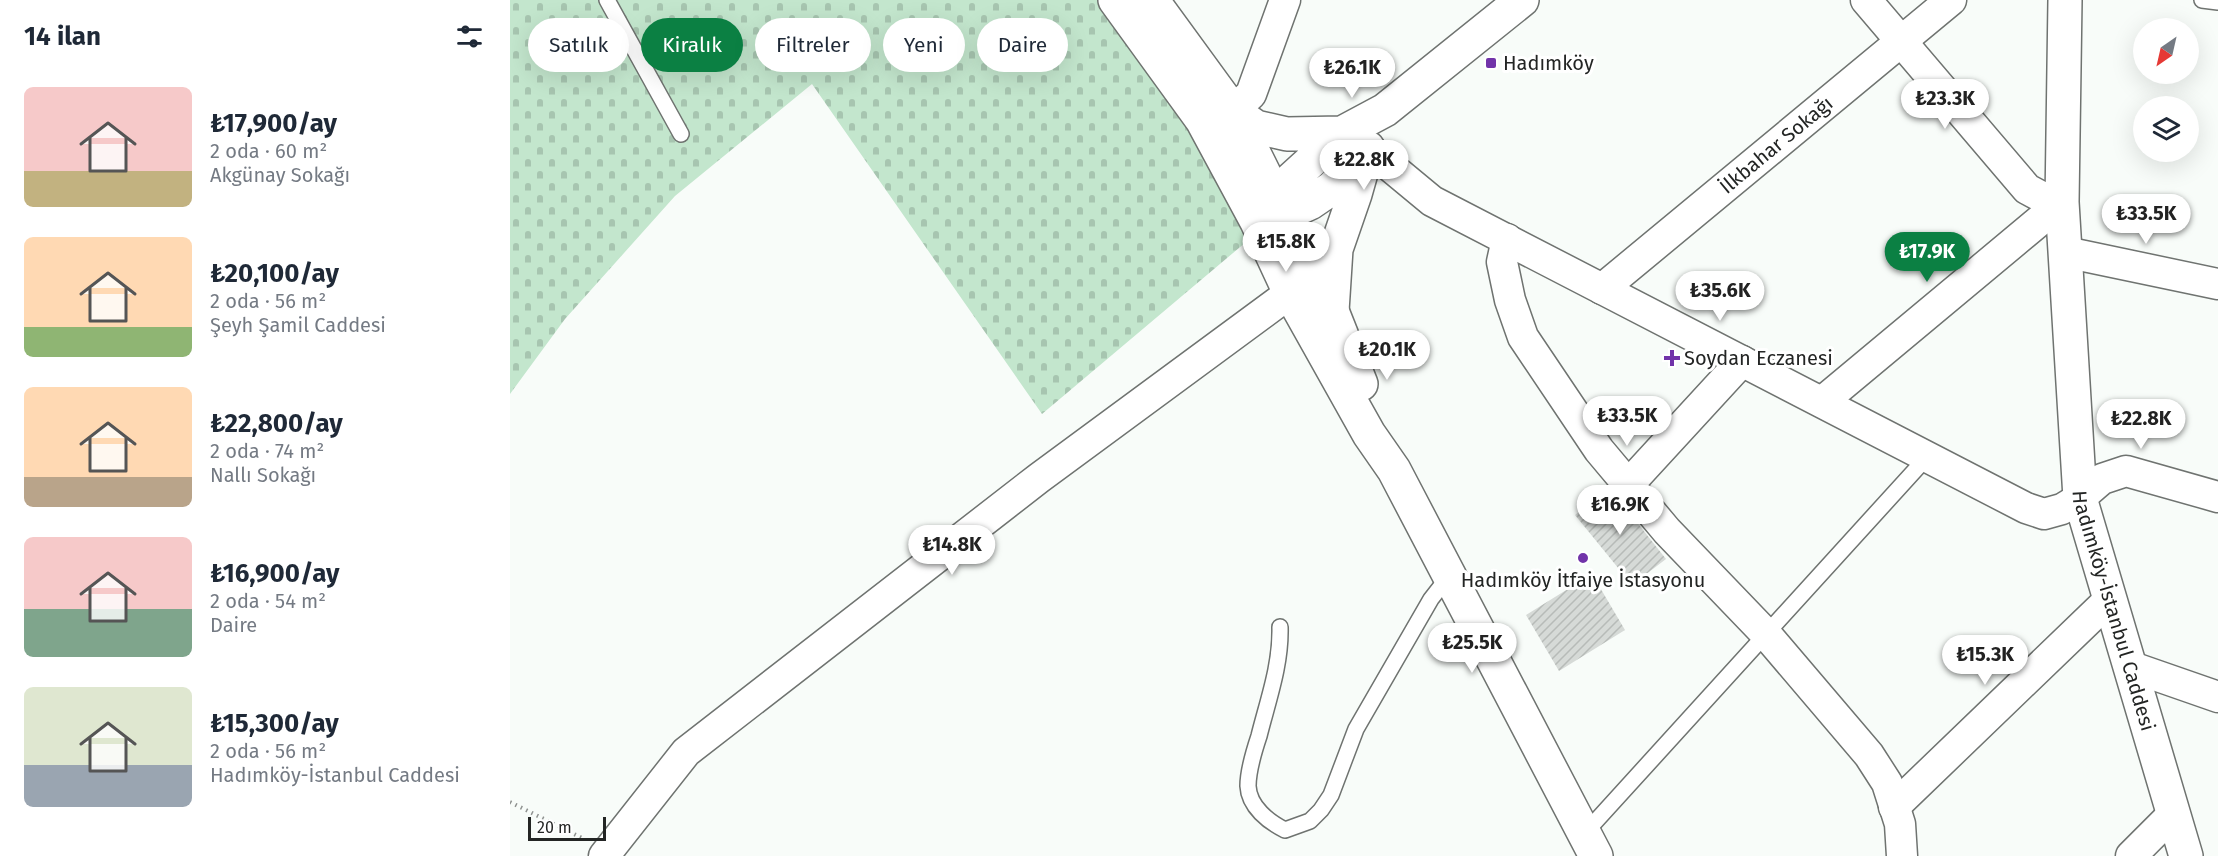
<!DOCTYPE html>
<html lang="tr">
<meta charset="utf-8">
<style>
:root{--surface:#fff;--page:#f2f2f3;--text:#1f2937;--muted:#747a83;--accent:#0b8043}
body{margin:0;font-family:"Fira Sans",sans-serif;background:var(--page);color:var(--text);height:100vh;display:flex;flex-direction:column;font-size:22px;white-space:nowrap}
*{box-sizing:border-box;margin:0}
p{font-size:20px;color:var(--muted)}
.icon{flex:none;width:33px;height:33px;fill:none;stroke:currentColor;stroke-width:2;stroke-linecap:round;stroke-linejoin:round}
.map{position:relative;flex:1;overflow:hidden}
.drawer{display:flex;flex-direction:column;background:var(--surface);width:510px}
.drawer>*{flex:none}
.hud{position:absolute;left:18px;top:18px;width:570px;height:54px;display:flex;gap:12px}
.needle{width:39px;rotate:214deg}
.buttons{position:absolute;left:1623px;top:18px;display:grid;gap:12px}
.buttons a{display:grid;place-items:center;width:66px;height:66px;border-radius:50%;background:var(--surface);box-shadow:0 6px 24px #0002;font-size:30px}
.scale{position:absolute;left:18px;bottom:15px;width:78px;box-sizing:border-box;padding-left:6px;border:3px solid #232524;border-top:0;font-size:16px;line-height:21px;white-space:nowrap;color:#232524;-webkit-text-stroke:4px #fff;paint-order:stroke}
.price{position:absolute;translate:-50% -51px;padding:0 14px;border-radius:21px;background:#fff;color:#222;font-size:20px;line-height:39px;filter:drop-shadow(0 2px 3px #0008)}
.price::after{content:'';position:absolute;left:50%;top:36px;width:18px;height:14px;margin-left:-9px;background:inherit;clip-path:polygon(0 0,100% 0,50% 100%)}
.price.active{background:var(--accent);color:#fff}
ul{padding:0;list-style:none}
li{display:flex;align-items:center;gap:18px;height:150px;padding:0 24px}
li span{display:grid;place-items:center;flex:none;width:168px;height:120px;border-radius:9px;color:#555}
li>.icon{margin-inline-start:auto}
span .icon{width:72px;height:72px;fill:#fffc;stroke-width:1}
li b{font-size:26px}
h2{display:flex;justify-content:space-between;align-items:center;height:72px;padding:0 24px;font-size:26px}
.pill{padding:0 21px;border-radius:27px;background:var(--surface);box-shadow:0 6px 24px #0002;font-size:21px;line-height:54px}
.pill.active{background:var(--accent);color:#fff}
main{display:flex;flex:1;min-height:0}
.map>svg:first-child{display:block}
.cemetery{fill:url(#cemetery-stones)}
.building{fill:url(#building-hatch)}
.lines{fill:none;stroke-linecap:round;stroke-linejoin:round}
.service-casing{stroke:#6f7370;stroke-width:18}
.minor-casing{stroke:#6f7370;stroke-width:33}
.tertiary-casing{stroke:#6f7370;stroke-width:36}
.secondary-casing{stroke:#6f7370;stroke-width:36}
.primary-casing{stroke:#6f7370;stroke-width:36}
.path{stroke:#8f9290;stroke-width:4;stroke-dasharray:1.5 4.5;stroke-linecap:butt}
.service{stroke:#fff;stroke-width:15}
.minor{stroke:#fff;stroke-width:30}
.tertiary{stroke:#fff;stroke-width:33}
.secondary{stroke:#fff;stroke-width:33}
.primary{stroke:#fff;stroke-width:33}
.poi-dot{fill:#7133a9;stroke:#fff;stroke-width:2}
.labels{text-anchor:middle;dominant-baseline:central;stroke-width:6;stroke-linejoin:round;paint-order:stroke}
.poi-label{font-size:20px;fill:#232524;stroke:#fff;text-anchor:start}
.street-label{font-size:20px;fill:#232524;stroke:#fff}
</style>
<main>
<section class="drawer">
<h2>14 ilan<svg class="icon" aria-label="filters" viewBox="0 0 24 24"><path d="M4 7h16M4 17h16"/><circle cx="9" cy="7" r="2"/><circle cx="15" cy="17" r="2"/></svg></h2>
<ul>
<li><span style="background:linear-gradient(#f6c9c9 70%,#c2b280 0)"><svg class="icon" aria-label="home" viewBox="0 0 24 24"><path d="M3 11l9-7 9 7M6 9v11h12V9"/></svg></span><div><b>₺17,900/ay</b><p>2 oda · 60 m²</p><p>Akgünay Sokağı</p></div></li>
<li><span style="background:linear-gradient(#ffd9b3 75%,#8fb573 0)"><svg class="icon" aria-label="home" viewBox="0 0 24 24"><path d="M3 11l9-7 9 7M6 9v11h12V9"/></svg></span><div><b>₺20,100/ay</b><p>2 oda · 56 m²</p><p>Şeyh Şamil Caddesi</p></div></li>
<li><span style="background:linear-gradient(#ffd9b3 75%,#b9a48a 0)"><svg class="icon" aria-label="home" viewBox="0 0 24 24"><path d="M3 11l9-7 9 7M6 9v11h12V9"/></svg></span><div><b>₺22,800/ay</b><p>2 oda · 74 m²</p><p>Nallı Sokağı</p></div></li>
<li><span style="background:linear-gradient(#f6c9c9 60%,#7fa58c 0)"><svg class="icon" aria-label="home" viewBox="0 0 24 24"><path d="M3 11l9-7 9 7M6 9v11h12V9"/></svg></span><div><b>₺16,900/ay</b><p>2 oda · 54 m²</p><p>Daire</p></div></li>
<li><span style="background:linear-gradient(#dfe7d0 65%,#9aa5b1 0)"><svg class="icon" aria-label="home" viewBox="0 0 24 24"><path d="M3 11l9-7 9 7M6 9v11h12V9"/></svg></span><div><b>₺15,300/ay</b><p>2 oda · 56 m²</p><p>Hadımköy-İstanbul Caddesi</p></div></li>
</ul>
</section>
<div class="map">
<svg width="1708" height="856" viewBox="0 0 1708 856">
<defs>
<pattern id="cemetery-stones" width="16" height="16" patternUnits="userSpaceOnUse" patternTransform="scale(1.5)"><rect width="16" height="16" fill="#c3e6cd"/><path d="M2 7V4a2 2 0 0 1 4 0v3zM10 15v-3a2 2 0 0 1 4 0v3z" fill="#a7c5b0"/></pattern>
<pattern id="building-hatch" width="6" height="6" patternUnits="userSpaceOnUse" patternTransform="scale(1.5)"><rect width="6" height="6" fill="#d6dad7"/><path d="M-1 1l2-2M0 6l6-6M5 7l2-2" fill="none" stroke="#b7bbb8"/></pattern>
</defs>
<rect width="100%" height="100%" fill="#f8fcf9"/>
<!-- cemetery -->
<path class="cemetery" d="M0 0H601L742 237 532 414 302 84 165 196 55 319 0 394Z"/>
<!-- building -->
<path class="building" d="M1099 487 1156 559 1122 585 1065 515Z
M1082 574 1115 630 1049 671 1016 615Z"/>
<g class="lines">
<defs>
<path id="service" d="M97 0 171 134
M1692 0 1708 2
M770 627C771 665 758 700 749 736 744 751 738 770 738 786 739 807 759 822 775 830L800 821 811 810 821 795 846 729 921 599 939 576
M1075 833 1418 456"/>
<g id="minor">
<path d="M1356 0 1517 189 1532 197 1552 202"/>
<path d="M723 111 741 94 775 0"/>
<path d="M858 148 922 201 1516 508 1534 514 1552 509 1570 498 1592 479 1616 471 1708 497"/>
<path d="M997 239 992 262 1000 300 1013 337 1089 450 1157 531 1256 634 1359 755 1377 783 1390 824 1392 856"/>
<path d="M1555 252 1708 284"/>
<path id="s1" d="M1092 289 1441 0"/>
<path d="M1312 402 1552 202"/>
<path d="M1118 485 1232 361"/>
<path d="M1619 666 1708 697"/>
<path d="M1384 807 1599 600"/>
<path d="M94 856 176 752 529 478 780 293"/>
<path d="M1621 856 1663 814"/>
</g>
<path id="tertiary" d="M723 111 746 127 777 134 832 133
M766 193 832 133 875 110 1012 0
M776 214 800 203 822 188 853 154
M822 311 826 249 845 194 858 148"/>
<path id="secondary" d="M605 0 692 120 747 222 780 293 859 434 884 470 1086 856
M642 0 723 111 822 311 851 384"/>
<g id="primary">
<path id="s2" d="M1555 0 1552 202 1570 498 1676 856"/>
</g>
</defs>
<!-- service casing -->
<use href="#service" class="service-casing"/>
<!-- minor casing -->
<use href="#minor" class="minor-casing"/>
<!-- tertiary casing -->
<use href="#tertiary" class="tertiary-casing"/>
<!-- secondary casing -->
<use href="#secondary" class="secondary-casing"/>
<!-- primary casing -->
<use href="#primary" class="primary-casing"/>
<!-- path -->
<path class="path" d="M0 802 72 838"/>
<!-- service -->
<use href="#service" class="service"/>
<!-- minor -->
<use href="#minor" class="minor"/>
<!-- tertiary -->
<use href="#tertiary" class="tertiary"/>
<!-- secondary -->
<use href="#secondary" class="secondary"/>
<!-- primary -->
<use href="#primary" class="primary"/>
</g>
<!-- markers -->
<g class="poi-dot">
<rect x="975" y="57" width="12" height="12" rx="3"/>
<path d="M1159 349h6v6h6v6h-6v6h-6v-6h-6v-6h6z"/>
<circle cx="1073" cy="558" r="6"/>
</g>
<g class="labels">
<!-- poi labels -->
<g class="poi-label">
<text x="993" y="63">Hadımköy</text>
<text x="1174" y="358">Soydan Eczanesi</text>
<text x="1073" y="580" text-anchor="middle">Hadımköy İtfaiye İstasyonu</text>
</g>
<!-- street labels -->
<g class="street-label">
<text stroke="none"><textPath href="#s1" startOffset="226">İlkbahar Sokağı</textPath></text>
<text stroke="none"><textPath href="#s2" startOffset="616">Hadımköy-İstanbul Caddesi</textPath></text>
</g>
</g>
</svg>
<div class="buttons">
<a><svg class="needle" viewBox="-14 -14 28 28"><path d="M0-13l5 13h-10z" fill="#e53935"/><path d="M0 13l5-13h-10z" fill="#747a83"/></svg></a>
<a><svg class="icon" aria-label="layers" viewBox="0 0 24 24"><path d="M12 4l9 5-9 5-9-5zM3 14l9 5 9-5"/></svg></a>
</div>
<div class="scale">20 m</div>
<b class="price" style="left:842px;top:99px">₺26.1K</b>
<b class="price" style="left:1435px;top:130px">₺23.3K</b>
<b class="price" style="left:854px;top:191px">₺22.8K</b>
<b class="price" style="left:1636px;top:245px">₺33.5K</b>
<b class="price" style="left:776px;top:273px">₺15.8K</b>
<b class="price active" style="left:1417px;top:283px">₺17.9K</b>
<b class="price" style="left:1210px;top:322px">₺35.6K</b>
<b class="price" style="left:877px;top:381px">₺20.1K</b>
<b class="price" style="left:1117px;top:447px">₺33.5K</b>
<b class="price" style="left:1631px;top:450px">₺22.8K</b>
<b class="price" style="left:1110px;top:536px">₺16.9K</b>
<b class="price" style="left:442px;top:576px">₺14.8K</b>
<b class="price" style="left:962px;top:674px">₺25.5K</b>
<b class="price" style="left:1475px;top:686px">₺15.3K</b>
<div class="hud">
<a class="pill">Satılık</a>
<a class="pill active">Kiralık</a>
<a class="pill">Filtreler</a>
<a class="pill">Yeni</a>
<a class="pill">Daire</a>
</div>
</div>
</main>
